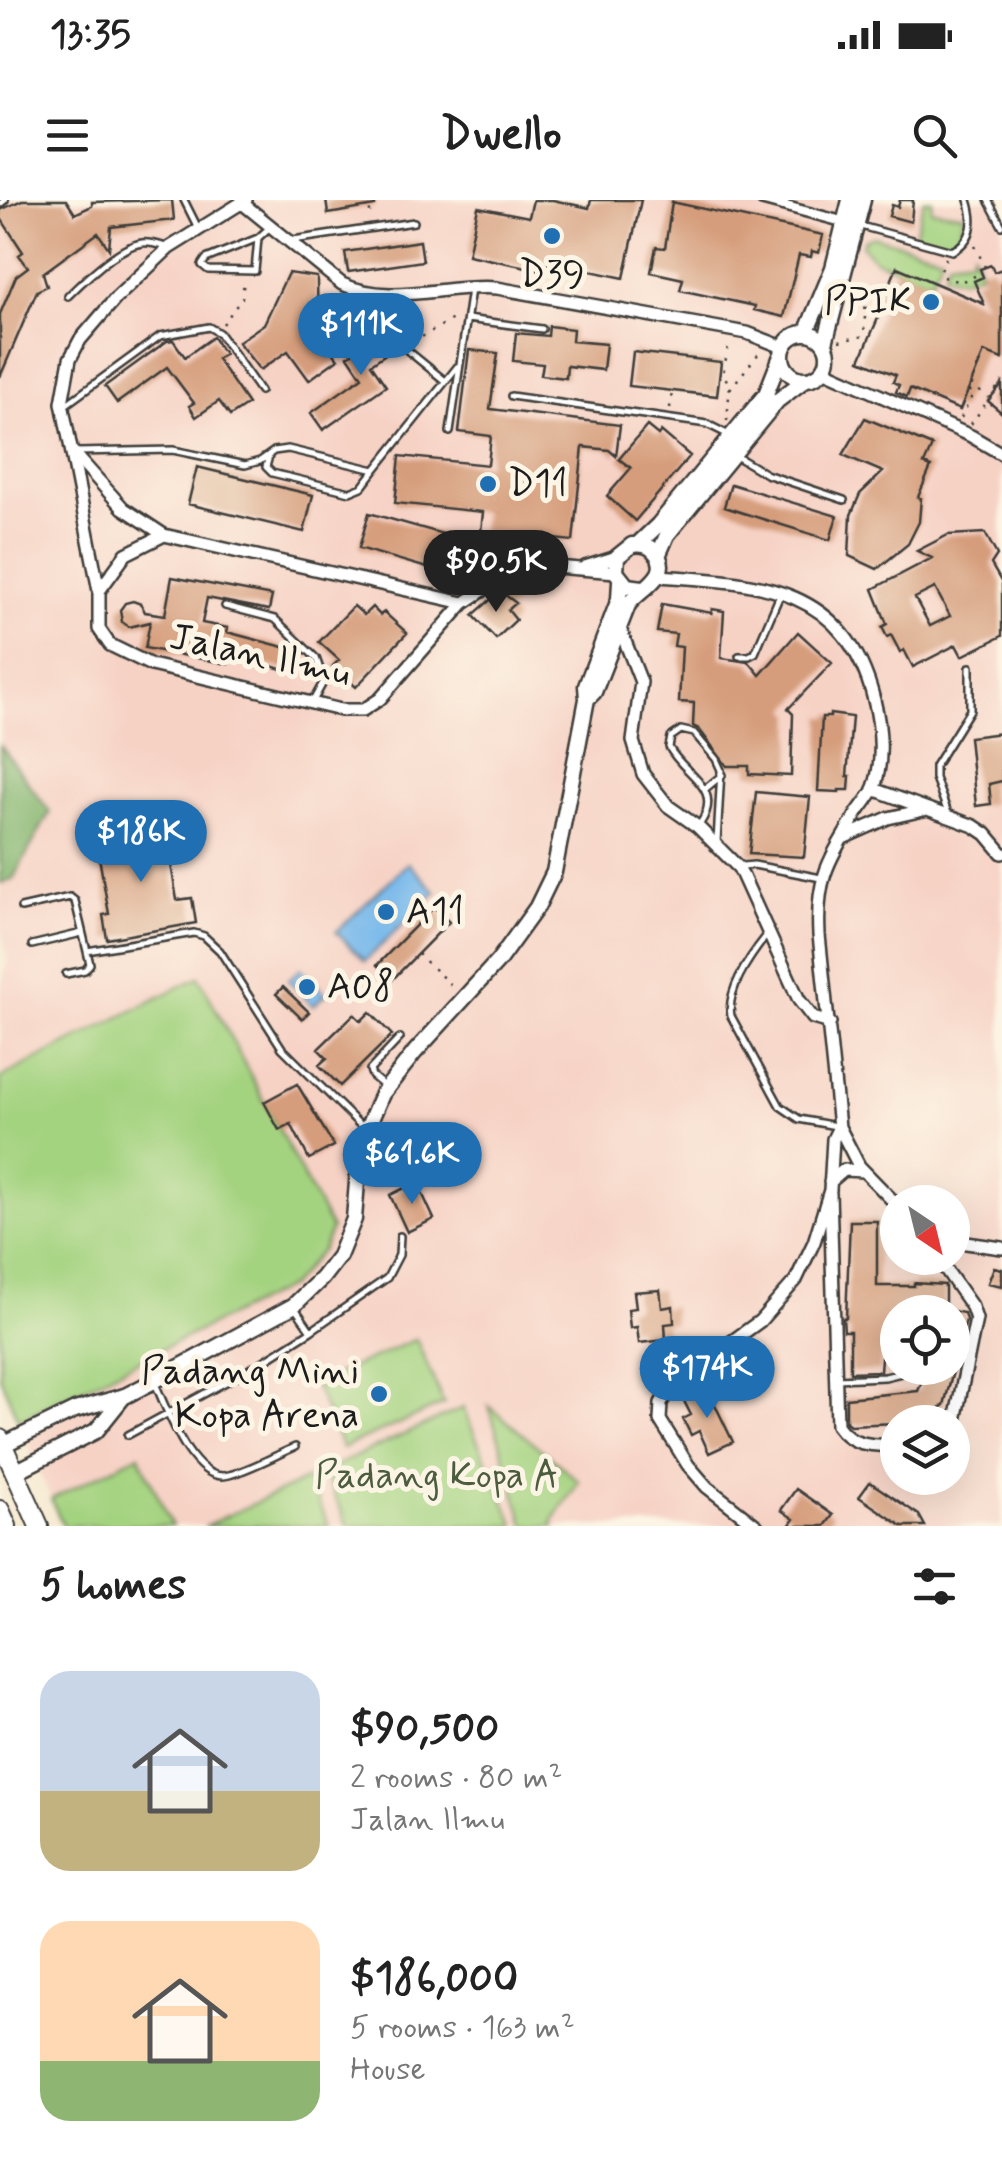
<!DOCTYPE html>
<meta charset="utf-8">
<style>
:root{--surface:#fff;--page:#f2f2f2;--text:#222;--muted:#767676;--accent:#1f6fb2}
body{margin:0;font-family:Mynerve,sans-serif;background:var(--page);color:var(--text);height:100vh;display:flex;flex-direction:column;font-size:38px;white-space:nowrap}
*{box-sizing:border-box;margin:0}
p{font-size:32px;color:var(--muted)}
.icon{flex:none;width:55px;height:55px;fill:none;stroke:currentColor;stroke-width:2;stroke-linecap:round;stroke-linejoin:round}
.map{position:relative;height:1326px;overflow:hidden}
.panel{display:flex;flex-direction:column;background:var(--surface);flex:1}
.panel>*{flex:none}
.needle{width:65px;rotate:145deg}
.fabs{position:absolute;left:880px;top:985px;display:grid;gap:20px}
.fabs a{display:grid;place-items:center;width:90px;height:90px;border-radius:50%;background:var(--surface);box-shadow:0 10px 40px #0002;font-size:50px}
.price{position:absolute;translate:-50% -85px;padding:0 22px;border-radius:35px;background:var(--accent);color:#fff;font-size:32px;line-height:65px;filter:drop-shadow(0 2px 5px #0008)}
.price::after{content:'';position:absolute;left:50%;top:60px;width:30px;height:22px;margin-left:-15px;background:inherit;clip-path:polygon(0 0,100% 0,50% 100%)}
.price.on{background:#222;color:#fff}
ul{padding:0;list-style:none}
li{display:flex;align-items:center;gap:30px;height:250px;padding:0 40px}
li span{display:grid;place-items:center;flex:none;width:280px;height:200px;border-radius:30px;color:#555}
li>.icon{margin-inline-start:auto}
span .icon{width:120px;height:120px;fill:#fffc;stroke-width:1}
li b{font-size:42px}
h2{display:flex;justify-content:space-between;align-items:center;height:120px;padding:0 40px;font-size:42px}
.status{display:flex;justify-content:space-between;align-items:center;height:70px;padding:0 50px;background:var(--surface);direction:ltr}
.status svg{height:28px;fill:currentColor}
header{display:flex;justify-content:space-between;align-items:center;height:130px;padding:0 40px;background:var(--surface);font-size:45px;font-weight:800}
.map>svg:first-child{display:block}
.built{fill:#f6d2c5;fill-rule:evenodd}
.green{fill:#a4d380;stroke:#60784e;stroke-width:2.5}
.forest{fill:#83b56e;stroke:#506845;stroke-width:2.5}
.water{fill:#76b8eb;stroke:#496a84;stroke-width:2.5}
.building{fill:#d59d7c;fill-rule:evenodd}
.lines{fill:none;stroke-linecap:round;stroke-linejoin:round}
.service-casing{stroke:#3d3b37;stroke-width:10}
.pedestrian-casing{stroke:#3d3b37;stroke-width:14}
.minor-casing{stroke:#3d3b37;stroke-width:16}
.tertiary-casing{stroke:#3d3b37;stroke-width:19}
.trunk-casing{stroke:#3d3b37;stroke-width:22}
.path{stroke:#3d3b37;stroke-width:2.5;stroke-dasharray:2.5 8;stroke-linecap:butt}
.service{stroke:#fff;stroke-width:5}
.pedestrian{stroke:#fff;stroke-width:9}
.minor{stroke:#fff;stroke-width:11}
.tertiary{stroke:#fff;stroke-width:14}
.trunk{stroke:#fff;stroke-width:18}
.poi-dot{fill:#1f6fb2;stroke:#fcf5e5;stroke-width:4}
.labels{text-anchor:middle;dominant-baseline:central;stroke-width:10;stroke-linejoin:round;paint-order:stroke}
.poi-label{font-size:38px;fill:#1c1c1c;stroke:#fcf5e5;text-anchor:start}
.street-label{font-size:38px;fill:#1c1c1c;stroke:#fcf5e5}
.park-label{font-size:38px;fill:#4c5c3f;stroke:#fcf5e5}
</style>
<div class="status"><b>13:35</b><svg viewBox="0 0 49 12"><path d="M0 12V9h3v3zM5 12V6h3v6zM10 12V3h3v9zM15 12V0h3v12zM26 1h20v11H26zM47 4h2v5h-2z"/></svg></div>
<header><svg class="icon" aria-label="menu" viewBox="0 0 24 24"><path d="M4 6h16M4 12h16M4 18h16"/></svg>Dwello<svg class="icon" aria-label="search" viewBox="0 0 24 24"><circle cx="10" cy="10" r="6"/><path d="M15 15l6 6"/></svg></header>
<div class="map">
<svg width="1002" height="1326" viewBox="0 0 1002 1326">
<rect width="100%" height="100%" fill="#fcf5e5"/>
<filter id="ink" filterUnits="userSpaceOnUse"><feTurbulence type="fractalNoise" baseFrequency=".01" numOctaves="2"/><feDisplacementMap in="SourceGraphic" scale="20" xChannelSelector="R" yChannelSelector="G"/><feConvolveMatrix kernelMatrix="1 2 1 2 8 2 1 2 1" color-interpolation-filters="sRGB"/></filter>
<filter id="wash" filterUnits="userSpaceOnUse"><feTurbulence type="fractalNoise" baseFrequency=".0048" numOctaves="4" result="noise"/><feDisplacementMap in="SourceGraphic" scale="40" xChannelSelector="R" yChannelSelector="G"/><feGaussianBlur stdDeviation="2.25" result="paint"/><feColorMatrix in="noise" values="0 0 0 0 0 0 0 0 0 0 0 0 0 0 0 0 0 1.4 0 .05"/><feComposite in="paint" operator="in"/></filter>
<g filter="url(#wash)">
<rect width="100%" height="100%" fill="#f6ead2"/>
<!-- built -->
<path class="built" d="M0 0H1002V1326H62L0 1177V794L8 760 0 721ZM898 1002H952V1058H898ZM898 1112H952V1168H898ZM898 1222H952V1278H898Z"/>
<!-- green -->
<path class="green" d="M924 0H932L931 10 964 14 960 35C945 47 931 39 915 34Z
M873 36 942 56 931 81 875 60 862 46 864 40Z
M973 52 981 72 961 79 944 74 948 61 971 58Z
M199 777 331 1029 322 1050 290 1086 18 1220 0 1177V878Z
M416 1139 444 1204 342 1248 314 1184Z
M489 1206 579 1281 552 1322 554 1326H525Z
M463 1208 515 1326H348L323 1271Z
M139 1255 172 1326H63L51 1299Z
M307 1279 329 1326H205Z"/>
<!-- forest -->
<path class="forest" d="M0 545 50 612 13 679 0 683Z"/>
<!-- water -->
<path class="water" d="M408 663 436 692 365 761 336 732Z
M301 768 326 794 313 806 288 780Z"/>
<g id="blocks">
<!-- building -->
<path class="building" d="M22 0H66L75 14 92 6V2L172 0 174 20 111 27 109 49 98 33 43 73 47 86 37 91 0 177V114L16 76 28 67 19 55 23 52 0 17V10Z
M326 0H375V6L328 14Z
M533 0H553L589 8 591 0H641L624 78 548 62 546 71 468 55 478 7 529 17Z
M900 0H913L911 22 889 16 892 5 898 7Z
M672 2 823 35 819 53 812 51 811 57 799 55 784 117 754 110 755 106 680 90 683 79 651 72 656 47 665 48Z
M420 41 423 61 348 72 345 52Z
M991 65 994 72 1002 69V159L984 152 960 210 910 189 907 197 896 192 899 185 893 182 896 175 860 160 882 109 883 101 877 98 881 89 887 91 897 67 984 104 974 81 983 77 980 69Z
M288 73 317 77 318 132 338 159 309 180 288 151 260 170 238 142 264 124Z
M394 123 406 140 371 164 386 186 323 230 311 213 362 177 348 156Z
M549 126 573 129 572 141 606 144 603 170 567 166 566 178 541 175 543 164 513 161 516 133 548 136Z
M213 137 224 154 217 159 248 204 230 216 219 201 196 217 189 206 194 203 167 167 117 203 105 186 167 141 173 140 185 157Z
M469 150 498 153 490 209 620 225 616 256 609 250 583 247 573 341 481 332 483 312 395 303 400 256 488 265 491 236 459 232Z
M633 152 721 162 717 196 629 186Z
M1002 184V213L988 201Z
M865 218 932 246 924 264 931 267 918 297 921 298 919 322 908 344 877 369 849 356 851 315 860 294 883 272 843 255Z
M647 226 658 235 661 231 690 256 635 321 607 296 631 268 619 259Z
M197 267 313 295 304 332 188 304Z
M731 284 837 316 830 340 724 307Z
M369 313 454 337 444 373 359 348Z
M985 333 997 355 991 364 1002 383V436L962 456 956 445 913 467 904 450 900 452 891 435 887 437 882 427 887 424 873 389 932 358 917 351 948 335ZM935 388 950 416 930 426 915 398Z
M172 377 272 396 269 410 207 398 202 423 228 428 227 432 295 450 289 471 230 455 228 464 145 448 150 422 129 427 122 422 120 410 125 403 133 401 141 404 145 412 165 415Z
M504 394 516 403 508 410 516 420 496 439 473 415 496 395 499 399Z
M662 404 712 413V409L724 411 721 458 749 462 760 475 798 432 832 463 788 509 793 514 791 576 749 574V566H727L699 529 693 526 694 503 679 502 682 447 674 446 676 434 657 432Z
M354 406 364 415 372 407 380 415 384 412 407 433 356 487 333 466 339 460 319 442Z
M830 514 852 517 847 576H850L849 590H839V592L818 591 822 517H830Z
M1002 533V581L989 584 991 604 976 606 969 537Z
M756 592 810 597 804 657 749 654Z
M165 628 177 700 192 698 196 723 107 739 103 715 109 714 96 640Z
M434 707 449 722 392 780 377 765Z
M283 787 309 812 302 819 276 794Z
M370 812 392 835 340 886 319 865 327 858 318 849 354 814 361 821Z
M297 884 334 946 309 959 291 924 279 930 264 902Z
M417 982 434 1019 407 1032 390 995Z
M850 1021H877V1086H914V1083L945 1085V1112H898V1158H881L880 1171 850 1172V1131H844L843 1118H846Z
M994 1067 1002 1069V1086L988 1083Z
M660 1090 662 1108 673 1106 674 1123 665 1124 666 1140 639 1143 637 1127 630 1128 628 1109 636 1108 634 1092Z
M952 1111 964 1113 966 1120 956 1160H952Z
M938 1168H954L944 1205 920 1222 850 1225 846 1222V1198L918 1191 925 1174 936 1176Z
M707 1188 733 1242 709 1253 699 1231 691 1235 683 1219 691 1215 683 1199Z
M870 1282 919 1315 925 1326H902L859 1297Z
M796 1289 833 1315 825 1326H789L794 1319 781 1310Z"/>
</g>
</g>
<g filter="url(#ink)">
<use href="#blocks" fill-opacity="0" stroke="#3d3b37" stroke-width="2.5"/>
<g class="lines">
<defs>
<path id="service" d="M184 0 198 28
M988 0 1002 26
M0 4 5 0
M857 25 952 51C974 40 975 21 968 0
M258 38 255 71 208 70 202 65 206 59 258 38 270 27
M293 40 414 22
M68 96C84 80 119 46 142 43 150 42 159 45 166 47
M467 119 542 129
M407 150 444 180
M511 196 707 224 729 235
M64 206 160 136 209 127 219 133 260 191
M450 232 471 89
M76 252 173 250 245 265 260 261 274 251 288 249 375 270 362 287 350 292 272 273 266 267 269 256
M736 256 766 274 844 300
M375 270 457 167
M225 406 275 419 316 458 324 481 313 501
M739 456H749L755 453 780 395
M705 589 722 575
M948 613 935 578V566L970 510V467
M700 624C725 587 683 575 669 547L671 537 681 530 694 533 716 559 721 570 717 642
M742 666 754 665 821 678
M21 708 70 697 75 701 90 764 85 770 66 774
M767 735C751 755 726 790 731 816L780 906 799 919 836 926
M32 745 82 733
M87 751 194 733 204 736 220 751 282 848 363 928
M384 886 372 876 370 870 400 838
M295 1108 311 1131 387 1078 399 1055 400 1036
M836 1179 885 1177 906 1172
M155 1183C167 1210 193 1285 229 1275 251 1269 274 1256 295 1247
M128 1235 259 1164 311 1131"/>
<path id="pedestrian" d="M762 0 844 22"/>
<path id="minor" d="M246 0 169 48 116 98 80 140 70 159 62 203 99 391V429L110 445 151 465 341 510H363L380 499 464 403 515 369 532 365 616 372
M241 2 342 84C392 106 445 84 497 88L747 133 783 147
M823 170 971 236 1002 254
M74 253 123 308 164 335 464 403
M585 367 617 357
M659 376C760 382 845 386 874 500 881 527 884 563 873 590 869 598 861 607 856 615 828 662 816 678 819 735L839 927 859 966 898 1006
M99 391 126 354 164 335
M619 426 641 482 633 541 643 574 668 606 698 627 739 668 799 800 813 818 830 823
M873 589 974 626 986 634 1002 653
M843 638 888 618 928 609
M830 982 844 970 863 971
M830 993 837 1225C852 1247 873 1245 898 1246
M952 1041 1002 1048
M938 1058 972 1107 976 1119 952 1235
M757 1326 707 1287 688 1265 660 1220 661 1203 672 1185 760 1121 796 1080 814 1042 830 990 833 939 839 927"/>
<path id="tertiary" d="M782 156a23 23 0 1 1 46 0a23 23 0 1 1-46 0Z
M806 133 833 68 850 0
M825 143 863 0
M638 344 658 325 766 194 781 156
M658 356 667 335 777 201 806 179
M587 499 594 492 628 405C639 389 675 375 655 352 649 344 641 344 632 345L617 357 616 372 627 386 643 388
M3 1245 75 1210 125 1196 154 1181 293 1106 322 1078 339 1056 354 1019 360 945 382 894 415 852 498 761 537 707 554 672 587 499 586 486 619 399 620 381
M15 1272 96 1231 124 1196"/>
<path id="trunk" d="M0 1239 39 1326
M0 1310 7 1326"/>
</defs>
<!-- service casing -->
<use href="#service" class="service-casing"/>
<!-- pedestrian casing -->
<use href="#pedestrian" class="pedestrian-casing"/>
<!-- minor casing -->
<use href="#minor" class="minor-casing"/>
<!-- tertiary casing -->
<use href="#tertiary" class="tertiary-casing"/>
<!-- trunk casing -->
<use href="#trunk" class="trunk-casing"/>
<!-- path -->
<path class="path" d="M368 0 371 18
M975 46 985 67
M941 70 946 58
M943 77 960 82 982 73
M223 124 242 98 244 79
M839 141 864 136 866 94
M413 142 458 116
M971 184 988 198
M730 189 759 153
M670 208 672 191
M961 218 973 194 969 192 973 185
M727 221 730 184 723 175 729 141
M971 224 1002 181
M418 754 453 787"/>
<!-- service -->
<use href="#service" class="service"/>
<!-- pedestrian -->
<use href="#pedestrian" class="pedestrian"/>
<!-- minor -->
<use href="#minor" class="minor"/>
<!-- tertiary -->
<use href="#tertiary" class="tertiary"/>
<!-- trunk -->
<use href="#trunk" class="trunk"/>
</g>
</g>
<!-- markers -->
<g class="poi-dot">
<circle cx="552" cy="36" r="10"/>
<circle cx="931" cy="102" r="10"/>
<circle cx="488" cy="284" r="10"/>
<circle cx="386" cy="712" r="10"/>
<circle cx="307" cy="787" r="10"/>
<circle cx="379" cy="1194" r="10"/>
</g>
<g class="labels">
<!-- poi labels -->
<g class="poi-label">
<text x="552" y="75" text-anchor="middle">D39</text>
<text x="911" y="102" text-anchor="end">PPIK</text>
<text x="508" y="284">D11</text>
<text x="406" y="712">A11</text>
<text x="327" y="787">A08</text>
<text x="359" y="1172" text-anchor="end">Padang Mini<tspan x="359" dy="44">Kopa Arena</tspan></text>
</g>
<!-- street labels -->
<g class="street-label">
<text transform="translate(260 456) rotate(12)">Jalan Ilmu</text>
</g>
<!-- park labels -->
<g class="park-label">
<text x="437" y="1276">Padang Kopa A</text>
</g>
</g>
</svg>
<div class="fabs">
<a><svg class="needle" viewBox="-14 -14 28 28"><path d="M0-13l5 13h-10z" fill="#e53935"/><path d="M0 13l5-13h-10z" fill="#767676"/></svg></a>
<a><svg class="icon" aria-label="locate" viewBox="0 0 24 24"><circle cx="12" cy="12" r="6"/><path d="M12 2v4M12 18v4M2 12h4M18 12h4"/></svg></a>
<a><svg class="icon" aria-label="layers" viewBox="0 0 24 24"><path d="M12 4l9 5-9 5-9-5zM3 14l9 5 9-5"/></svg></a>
</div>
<b class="price" style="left:361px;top:178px">$111K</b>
<b class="price on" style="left:496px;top:415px">$90.5K</b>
<b class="price" style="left:141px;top:685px">$186K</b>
<b class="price" style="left:412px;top:1007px">$61.6K</b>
<b class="price" style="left:707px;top:1221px">$174K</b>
</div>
<section class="panel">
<h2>5 homes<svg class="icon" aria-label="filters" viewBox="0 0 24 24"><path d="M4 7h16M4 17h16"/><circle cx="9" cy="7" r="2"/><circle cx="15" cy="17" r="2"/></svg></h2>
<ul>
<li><span style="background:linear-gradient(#c9d6e8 60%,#c2b280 0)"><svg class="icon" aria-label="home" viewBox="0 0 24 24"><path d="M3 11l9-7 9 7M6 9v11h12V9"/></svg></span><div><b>$90,500</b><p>2 rooms · 80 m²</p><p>Jalan Ilmu</p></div></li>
<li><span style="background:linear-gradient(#ffd9b3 70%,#8fb573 0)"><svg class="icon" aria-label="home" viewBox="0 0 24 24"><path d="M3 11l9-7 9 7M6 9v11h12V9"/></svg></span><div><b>$186,000</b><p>5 rooms · 163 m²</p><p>House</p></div></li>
</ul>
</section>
